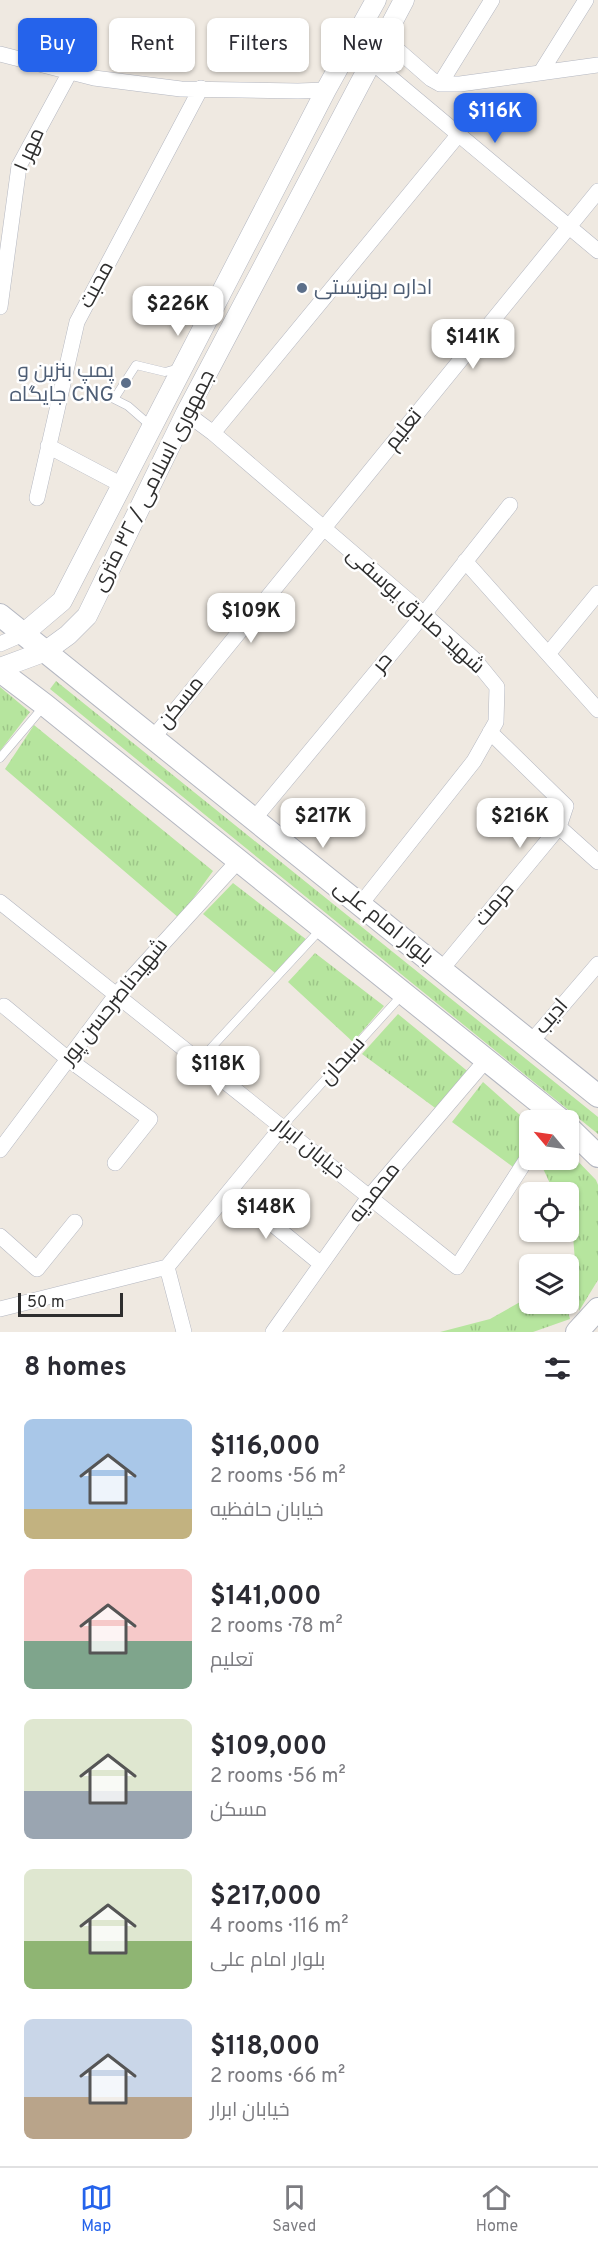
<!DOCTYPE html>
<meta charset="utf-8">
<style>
:root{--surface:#fff;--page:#f2f2f3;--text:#2b2b33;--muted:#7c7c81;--line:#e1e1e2;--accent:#2563eb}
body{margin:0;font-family:Overpass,Cairo,sans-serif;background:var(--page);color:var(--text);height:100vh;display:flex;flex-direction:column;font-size:22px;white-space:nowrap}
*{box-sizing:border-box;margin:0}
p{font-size:20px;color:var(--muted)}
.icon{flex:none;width:33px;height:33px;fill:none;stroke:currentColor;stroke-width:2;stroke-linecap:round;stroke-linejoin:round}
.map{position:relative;height:1332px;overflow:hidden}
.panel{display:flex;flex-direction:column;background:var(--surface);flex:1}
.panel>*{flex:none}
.guide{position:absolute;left:18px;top:18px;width:562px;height:54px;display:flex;gap:12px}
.needle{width:39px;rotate:299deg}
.controls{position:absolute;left:519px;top:1110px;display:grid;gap:12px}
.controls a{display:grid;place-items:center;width:60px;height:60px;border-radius:9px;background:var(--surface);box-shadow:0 2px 4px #0004;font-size:30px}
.scale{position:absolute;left:18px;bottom:15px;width:105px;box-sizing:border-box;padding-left:6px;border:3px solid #2e2e2e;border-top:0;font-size:16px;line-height:21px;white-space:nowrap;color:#2e2e2e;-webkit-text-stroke:4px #fff;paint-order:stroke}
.price{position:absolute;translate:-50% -51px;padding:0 14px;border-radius:12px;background:#fff;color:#222;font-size:20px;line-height:39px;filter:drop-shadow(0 2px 3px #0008)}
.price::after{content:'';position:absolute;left:50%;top:36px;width:18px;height:14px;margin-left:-9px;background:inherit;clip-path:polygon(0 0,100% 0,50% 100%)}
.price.selected{background:var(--accent);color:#fff}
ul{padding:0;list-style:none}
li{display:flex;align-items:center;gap:18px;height:150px;padding:0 24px}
li span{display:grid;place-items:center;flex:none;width:168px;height:120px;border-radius:9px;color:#555}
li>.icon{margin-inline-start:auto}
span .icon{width:72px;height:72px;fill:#fffc;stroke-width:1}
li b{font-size:26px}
h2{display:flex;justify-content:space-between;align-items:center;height:72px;padding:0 24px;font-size:26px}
.chip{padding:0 21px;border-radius:9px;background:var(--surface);box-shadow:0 2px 4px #0004;font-size:21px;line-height:54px}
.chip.selected{background:var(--accent);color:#fff}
.tab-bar{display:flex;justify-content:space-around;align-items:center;height:84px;border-top:2px solid var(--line);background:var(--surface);font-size:16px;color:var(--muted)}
.tab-bar a{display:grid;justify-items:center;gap:3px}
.tab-bar .selected{color:var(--accent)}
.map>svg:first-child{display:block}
.grass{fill:url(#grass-tufts)}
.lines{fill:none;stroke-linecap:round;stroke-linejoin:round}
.service-casing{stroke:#b4b7c1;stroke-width:9}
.minor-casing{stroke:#b4b7c1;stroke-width:16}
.tertiary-casing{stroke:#b4b7c1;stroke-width:21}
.secondary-casing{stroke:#b4b7c1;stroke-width:24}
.service{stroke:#fff;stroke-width:8}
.minor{stroke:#fff;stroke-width:15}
.tertiary{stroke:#fff;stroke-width:20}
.secondary{stroke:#fff;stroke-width:22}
.service-dot{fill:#5c6f8a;stroke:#fff;stroke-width:2}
.labels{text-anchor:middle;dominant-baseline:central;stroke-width:5;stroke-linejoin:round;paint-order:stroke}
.street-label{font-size:21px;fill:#2e2e2e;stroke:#fff}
.service-label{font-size:21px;fill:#4e5e75;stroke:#fff;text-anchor:start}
</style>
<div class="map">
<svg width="598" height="1332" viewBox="0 0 598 1332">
<defs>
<pattern id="grass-tufts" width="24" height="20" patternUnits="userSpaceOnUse" patternTransform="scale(1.5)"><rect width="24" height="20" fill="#b6e59e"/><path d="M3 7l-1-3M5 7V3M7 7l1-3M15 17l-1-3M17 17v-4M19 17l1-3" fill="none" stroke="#9dc588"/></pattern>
</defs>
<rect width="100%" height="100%" fill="#efe9e1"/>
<!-- grass -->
<path class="grass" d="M56 681 598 1117V1134L50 689Z
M0 687 30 712 0 751Z
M34 725 213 871 179 918 5 769Z
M233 883 307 940 275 973 203 914Z
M315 953 384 1006 353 1042 288 982Z
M398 1014 471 1074 442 1113 362 1054Z
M483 1082 529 1123V1147L517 1170 452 1122Z
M569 1152 596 1180 598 1185V1280L579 1311 573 1236 569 1226 568 1192H554L539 1160H568Z
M529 1297 530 1304H566L570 1319 533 1332H440L490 1319Z"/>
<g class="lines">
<defs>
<path id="service" d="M152 427 128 406 114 399 136 365 165 372 179 368
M0 758 44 706
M199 1061 320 930
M282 1127 402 995"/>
<path id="minor" d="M384 38 431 79 440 84H460L598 65
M0 54 94 78 181 89 298 91 326 90
M372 62 598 251
M541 72 586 0
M440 84 492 0
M0 307 19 166 70 72
M186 413 213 433 424 614 475 660 497 687 496 722 474 761 360 905
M213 433 459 134
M48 446 122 485
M37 498 77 322 201 88
M465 561 598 710
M0 644 23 634
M548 654 598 593
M153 738 598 191
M254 819 424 614 510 505
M559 827 598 862
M0 902 457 1267 530 1154
M441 970 559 827 566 806 490 732
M4 1006 68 1059 150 1119 115 1163
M531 1042 598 964
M0 1150 116 995 238 861
M231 1190 321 1264
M0 1236 37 1269 75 1222
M167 1267 184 1332
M0 1309 167 1267 282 1127
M273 1332 369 1197 486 1060"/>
<path id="tertiary" d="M23 634 62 601 326 90 376 0
M0 668 46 651 68 635 87 616 186 413 404 0"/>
<path id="secondary" d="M0 615 598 1096
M0 671 45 705 561 1120
M568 1127 598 1156
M577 1332 598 1309"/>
</defs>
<!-- service casing -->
<use href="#service" class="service-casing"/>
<!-- minor casing -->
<use href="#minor" class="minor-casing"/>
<!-- tertiary casing -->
<use href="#tertiary" class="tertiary-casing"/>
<!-- secondary casing -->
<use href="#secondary" class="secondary-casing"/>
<!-- service -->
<use href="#service" class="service"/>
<!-- minor -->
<use href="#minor" class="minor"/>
<!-- tertiary -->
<use href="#tertiary" class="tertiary"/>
<!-- secondary -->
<use href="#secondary" class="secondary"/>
</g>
<!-- markers -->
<g class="service-dot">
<circle cx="302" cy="288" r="6"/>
<circle cx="126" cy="383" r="6"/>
</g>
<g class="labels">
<!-- street labels -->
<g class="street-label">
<text transform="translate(30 150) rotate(-66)">مهر ۱</text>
<text transform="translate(97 285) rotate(-62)">محبت</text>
<text transform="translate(404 430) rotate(-51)">تعلیم</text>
<text transform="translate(154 481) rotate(-63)">جمهوری اسلامی / ۳۲ متری</text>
<text transform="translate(415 611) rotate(42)">شهید صادق یوسفی</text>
<text transform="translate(383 663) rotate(-50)">حر</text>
<text transform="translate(181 703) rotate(-51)">مسکن</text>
<text transform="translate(495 905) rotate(-50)">حرمت</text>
<text transform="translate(383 923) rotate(39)">بلوار امام علی</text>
<text transform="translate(115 1002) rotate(-51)">شهیدناصرحسن پور</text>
<text transform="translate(552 1017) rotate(-49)">ادیب</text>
<text transform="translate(343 1061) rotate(-48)">سبحان</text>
<text transform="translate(309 1149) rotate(39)">خیابان ابرار</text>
<text transform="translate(375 1193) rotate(-52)">محمدیه</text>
</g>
<!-- service labels -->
<g class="service-label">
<text x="314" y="288">اداره بهزیستی</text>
<text x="114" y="371" text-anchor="end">پمپ بنزین و<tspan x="114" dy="24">جایگاه CNG</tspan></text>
</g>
</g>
</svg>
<div class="controls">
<a><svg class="needle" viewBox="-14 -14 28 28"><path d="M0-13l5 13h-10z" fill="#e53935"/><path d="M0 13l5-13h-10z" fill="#7c7c81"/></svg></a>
<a><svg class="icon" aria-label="locate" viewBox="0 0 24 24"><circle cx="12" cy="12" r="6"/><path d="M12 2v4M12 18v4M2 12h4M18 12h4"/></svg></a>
<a><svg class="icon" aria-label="layers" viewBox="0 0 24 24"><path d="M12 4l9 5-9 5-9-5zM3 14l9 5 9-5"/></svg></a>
</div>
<div class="scale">50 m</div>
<b class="price selected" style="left:495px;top:144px">$116K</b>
<b class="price" style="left:178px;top:337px">$226K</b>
<b class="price" style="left:473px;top:370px">$141K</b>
<b class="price" style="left:251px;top:644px">$109K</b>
<b class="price" style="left:323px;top:849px">$217K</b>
<b class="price" style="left:520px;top:849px">$216K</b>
<b class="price" style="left:218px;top:1097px">$118K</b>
<b class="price" style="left:266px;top:1240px">$148K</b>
<div class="guide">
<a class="chip selected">Buy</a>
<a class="chip">Rent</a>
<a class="chip">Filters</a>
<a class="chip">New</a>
</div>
</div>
<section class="panel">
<h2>8 homes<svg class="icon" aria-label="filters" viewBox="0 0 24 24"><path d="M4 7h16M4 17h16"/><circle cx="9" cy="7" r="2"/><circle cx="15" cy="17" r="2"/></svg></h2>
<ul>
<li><span style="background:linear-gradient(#a9c7e8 75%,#c2b280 0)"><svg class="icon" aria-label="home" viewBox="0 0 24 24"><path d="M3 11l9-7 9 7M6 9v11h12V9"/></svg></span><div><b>$116,000</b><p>2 rooms · 56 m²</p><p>خیابان حافظیه</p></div></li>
<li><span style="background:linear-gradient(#f6c9c9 60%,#7fa58c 0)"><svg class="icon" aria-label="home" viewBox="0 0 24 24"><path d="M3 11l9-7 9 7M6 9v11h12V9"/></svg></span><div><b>$141,000</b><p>2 rooms · 78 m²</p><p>تعلیم</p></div></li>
<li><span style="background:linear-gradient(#dfe7d0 60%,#9aa5b1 0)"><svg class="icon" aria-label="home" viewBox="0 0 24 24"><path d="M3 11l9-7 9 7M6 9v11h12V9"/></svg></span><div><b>$109,000</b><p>2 rooms · 56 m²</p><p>مسکن</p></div></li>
<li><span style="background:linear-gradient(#dfe7d0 60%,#8fb573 0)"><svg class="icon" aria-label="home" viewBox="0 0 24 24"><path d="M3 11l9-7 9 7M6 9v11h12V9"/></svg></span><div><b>$217,000</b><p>4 rooms · 116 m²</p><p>بلوار امام علی</p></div></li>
<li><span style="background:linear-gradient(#c9d6e8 65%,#b9a48a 0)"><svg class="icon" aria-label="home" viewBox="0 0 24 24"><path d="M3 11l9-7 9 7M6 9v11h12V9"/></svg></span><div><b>$118,000</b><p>2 rooms · 66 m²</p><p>خیابان ابرار</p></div></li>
</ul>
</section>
<nav class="tab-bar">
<a class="selected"><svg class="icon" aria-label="map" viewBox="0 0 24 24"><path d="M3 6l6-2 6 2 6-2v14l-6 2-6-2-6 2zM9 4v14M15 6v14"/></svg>Map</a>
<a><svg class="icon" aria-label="saved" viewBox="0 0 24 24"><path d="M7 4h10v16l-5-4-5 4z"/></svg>Saved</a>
<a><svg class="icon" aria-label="home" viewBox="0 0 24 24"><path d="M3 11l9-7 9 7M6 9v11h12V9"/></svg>Home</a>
</nav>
